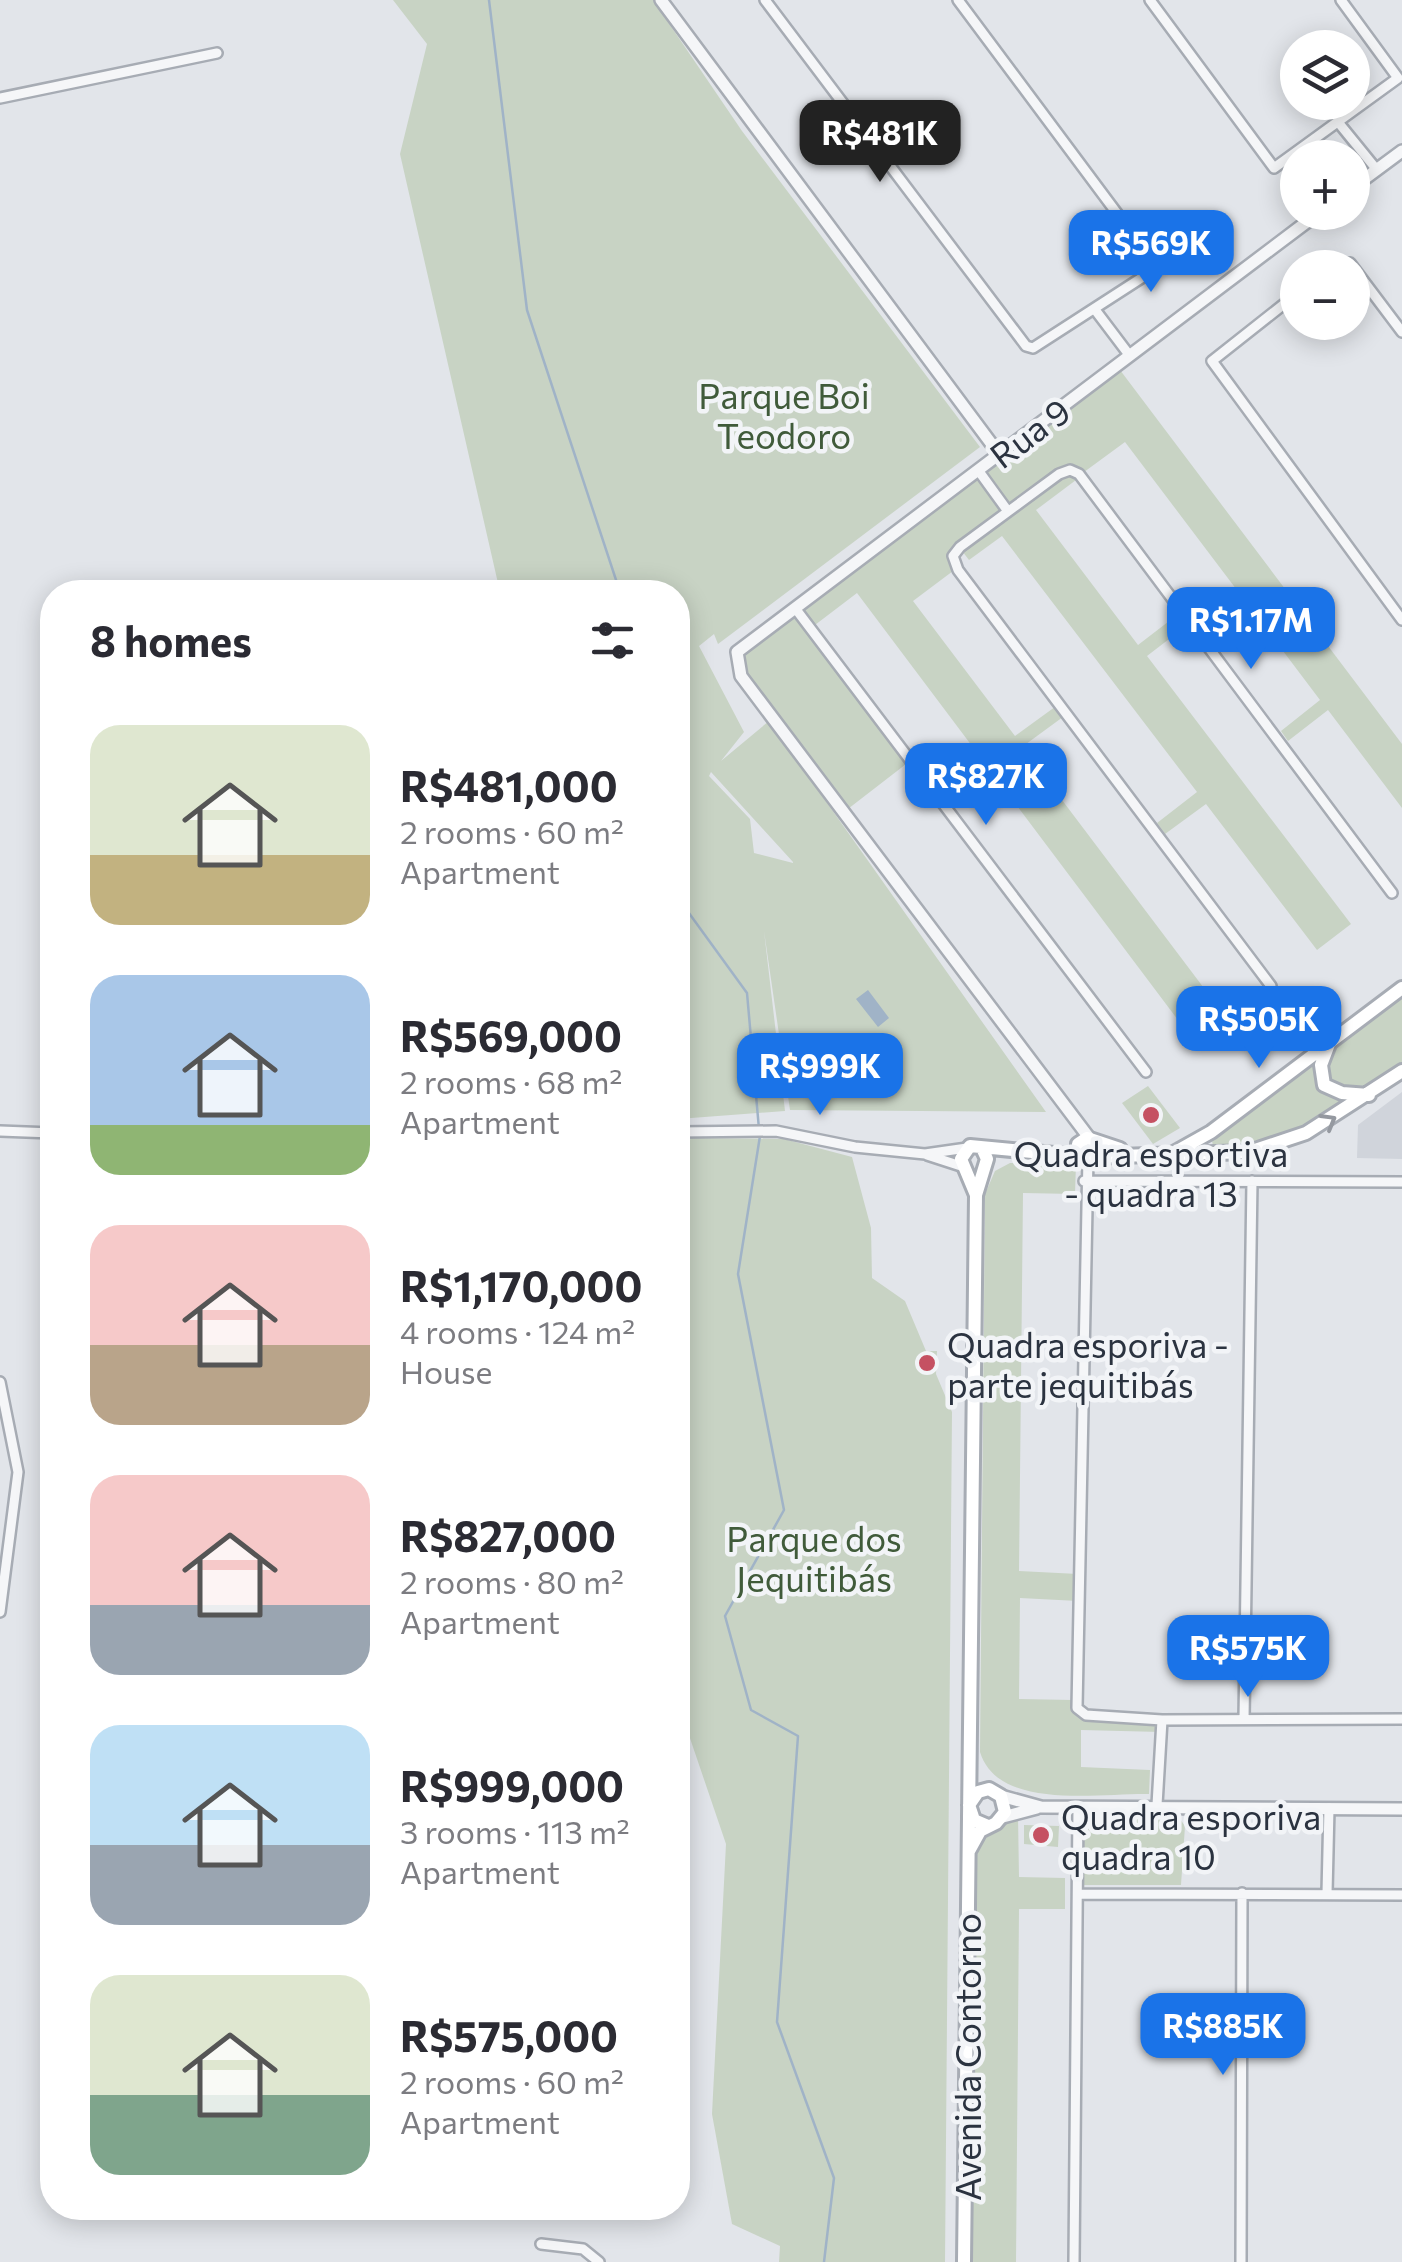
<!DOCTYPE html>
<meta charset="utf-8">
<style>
:root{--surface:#fff;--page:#f2f2f3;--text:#2b2b33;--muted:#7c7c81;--accent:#1a73e8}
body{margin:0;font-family:Commissioner,sans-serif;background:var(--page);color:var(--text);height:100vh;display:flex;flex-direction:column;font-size:38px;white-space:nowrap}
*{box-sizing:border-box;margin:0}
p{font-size:32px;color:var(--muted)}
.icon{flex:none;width:55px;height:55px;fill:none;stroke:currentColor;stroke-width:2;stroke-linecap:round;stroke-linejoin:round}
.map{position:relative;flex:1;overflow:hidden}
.drawer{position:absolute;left:40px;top:580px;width:650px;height:1640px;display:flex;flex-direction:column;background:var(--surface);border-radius:40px;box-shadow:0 5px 25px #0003}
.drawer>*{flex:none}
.controls{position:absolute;left:1280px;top:30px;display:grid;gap:20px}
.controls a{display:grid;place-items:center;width:90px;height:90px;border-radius:50%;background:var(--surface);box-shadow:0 5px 25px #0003;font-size:50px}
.price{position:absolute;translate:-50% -85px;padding:0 22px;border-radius:20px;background:var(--accent);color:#fff;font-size:32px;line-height:65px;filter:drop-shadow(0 2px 5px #0008)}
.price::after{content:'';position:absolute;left:50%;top:60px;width:30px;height:22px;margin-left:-15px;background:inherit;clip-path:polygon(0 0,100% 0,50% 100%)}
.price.on{background:#222;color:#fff}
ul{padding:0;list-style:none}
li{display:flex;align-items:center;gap:30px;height:250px;padding:0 50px}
li span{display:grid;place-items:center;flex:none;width:280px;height:200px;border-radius:30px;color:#555}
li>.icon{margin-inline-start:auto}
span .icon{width:120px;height:120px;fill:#fffc;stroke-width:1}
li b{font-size:42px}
h2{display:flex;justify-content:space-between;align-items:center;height:120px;padding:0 50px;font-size:42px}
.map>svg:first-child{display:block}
.built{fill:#d0d4db}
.green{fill:#c8d3c4;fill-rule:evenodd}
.water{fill:#a0b3c7}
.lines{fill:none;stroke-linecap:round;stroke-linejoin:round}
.stream{stroke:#a0b3c7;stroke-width:2.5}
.minor-casing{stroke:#a7acb4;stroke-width:14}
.tertiary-casing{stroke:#a7acb4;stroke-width:16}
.secondary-casing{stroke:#a7acb4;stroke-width:18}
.minor{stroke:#f5f6f8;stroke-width:9}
.tertiary{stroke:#f5f6f8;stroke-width:11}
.secondary{stroke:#fff;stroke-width:12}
.oneway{stroke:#9599a0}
.poi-dot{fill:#c55162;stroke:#f2f4f7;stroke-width:4}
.labels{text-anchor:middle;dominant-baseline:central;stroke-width:9;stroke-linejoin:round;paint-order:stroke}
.park-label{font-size:35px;fill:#405b3a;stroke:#f2f4f7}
.street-label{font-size:35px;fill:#2b3340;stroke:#f2f4f7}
.poi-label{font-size:35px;fill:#2b3340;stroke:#f2f4f7;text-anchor:start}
</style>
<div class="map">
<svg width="1402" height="2262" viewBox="0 0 1402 2262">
<rect width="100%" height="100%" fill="#e2e5ea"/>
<!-- built -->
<path class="built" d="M1402 1092V1159L1357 1158 1358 1125Z"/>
<!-- green -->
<path class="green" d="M393 0H653L742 131 980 447 718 644 714 634 699 646 744 732 721 761 769 721 1046 1112 790 1110 764 931 785 1111 678 1119V592H500L400 154 427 44ZM711 772 793 862V863L754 853 750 819 709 776Z
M1117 366 1402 744V808L1328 710 1288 741 1281 731 1320 700 1125 442 1080 475 1071 471 1076 480 1036 510 1138 645 1177 615 1186 626 1147 656 1351 924 1317 950 1206 804 1165 834 1157 823 1197 792 1002 536 969 560 959 547 957 568 913 601 1015 736 1059 704 1067 714 1022 747 1228 1020 1196 1044 857 593 811 628 910 761 844 812 741 676 737 652Z
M1402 988V1071L1278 1145 1213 1147 1211 1133Z
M1148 1086 1180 1128 1153 1144 1122 1103Z
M691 1138 784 1139 852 1157 871 1228 872 1278 905 1301 926 1351H937L936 1374 952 1412 945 2262H779L780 2246 732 2224 712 2114 726 1844 678 1703V1161Z
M1010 1163H1076L1075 1194 1023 1193 1019 1571 1078 1574V1601L1020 1598 1019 1699 1073 1700 1079 1711 1162 1720 1161 1732 1081 1730V1767L1150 1770 1149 1794C1099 1793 998 1811 980 1752L985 1194 995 1171Z
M1175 1812 1185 1826 1181 1885H1082L1080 1813Z
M1018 1816 1019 1877 1065 1878V1909H1019L1016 2262H971L969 1854C979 1834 998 1821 1018 1816Z
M1024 1825 1059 1826 1058 1847 1024 1844Z"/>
<!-- water -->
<path class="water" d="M868 990 889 1018 878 1027 856 999Z"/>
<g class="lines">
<!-- stream -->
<path class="stream" d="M489 0 527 310 620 592
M678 898 747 993 759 1129
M760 1136 738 1274 784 1510 725 1616 751 1710 798 1736 777 2022 834 2178 824 2262"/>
<defs>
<path id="minor" d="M765 0 1026 346 1033 348 1146 275 1151 259 958 0
M1150 0 1274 168 1398 78 1341 0
M0 98 217 53
M1338 122 1377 170
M1332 268 1350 263 1402 332
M1298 293 1212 361 1402 620
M1096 311 1130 356
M978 470 1007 510
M795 608 1146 1072
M1271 986 958 570 953 556 960 547 1059 474 1070 470 1079 474 1392 893
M0 1131 52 1133
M678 1132 776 1131 855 1147 925 1154 967 1148
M927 1155 964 1167
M1088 1157 1077 1708 1086 1715 1162 1720 1402 1719
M1084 1181 1402 1182
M0 1382 18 1472 0 1612
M1244 1719 1252 1181
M1157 1805 1162 1720
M1327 1893 1329 1808
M1078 1894 1402 1895
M541 2244 583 2249 599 2262
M1074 2262 1078 1808
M1241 2262 1242 1893"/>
<path id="tertiary" d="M661 0 999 454
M1352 188 1402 151
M1090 1139 741 676 737 652 1320 212
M1001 1796 1041 1807 1402 1809
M1003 1817 1037 1808"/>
<path id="secondary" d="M1329 1044 1321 1065 1324 1085 1342 1093 1369 1095
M1079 1154 1078 1144 1087 1138 1120 1149
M1170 1155 1211 1132 1402 988
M976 1195 961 1159 970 1146 1085 1157 1249 1152 1306 1133 1402 1071
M969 1851 980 1831 996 1823 1005 1812 1001 1796 989 1789 978 1792 969 1805 974 1820 988 1826
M964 2262 976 1195 987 1159 982 1148"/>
</defs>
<!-- minor casing -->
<use href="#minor" class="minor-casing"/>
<!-- tertiary casing -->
<use href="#tertiary" class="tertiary-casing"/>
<!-- secondary casing -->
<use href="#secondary" class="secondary-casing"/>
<!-- minor -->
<use href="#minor" class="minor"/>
<!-- tertiary -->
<use href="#tertiary" class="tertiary"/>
<!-- secondary -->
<use href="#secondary" class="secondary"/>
</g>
<!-- one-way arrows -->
<defs><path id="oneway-chevron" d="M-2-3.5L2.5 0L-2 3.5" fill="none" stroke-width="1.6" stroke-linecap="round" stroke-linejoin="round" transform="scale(2.5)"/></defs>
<use class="oneway" href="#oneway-chevron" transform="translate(1329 1121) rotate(-30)"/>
<!-- markers -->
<g class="poi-dot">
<circle cx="1151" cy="1115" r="10"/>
<circle cx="927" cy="1363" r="10"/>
<circle cx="1041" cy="1835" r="10"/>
</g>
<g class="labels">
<!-- park labels -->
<g class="park-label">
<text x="784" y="394">Parque Boi<tspan x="784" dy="40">Teodoro</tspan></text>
<text x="814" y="1537">Parque dos<tspan x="814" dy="40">Jequitibás</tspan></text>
</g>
<!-- street labels -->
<g class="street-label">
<text transform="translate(1029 432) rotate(-37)">Rua 9</text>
<text transform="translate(966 2057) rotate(-90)">Avenida Contorno</text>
</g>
<!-- poi labels -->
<g class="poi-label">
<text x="1151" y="1152" text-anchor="middle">Quadra esportiva<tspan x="1151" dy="40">- quadra 13</tspan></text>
<text x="947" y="1343">Quadra esporiva -<tspan x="947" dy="40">parte jequitibás</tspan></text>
<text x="1061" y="1815">Quadra esporiva<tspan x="1061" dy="40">quadra 10</tspan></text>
</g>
</g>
</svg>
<div class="controls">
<a><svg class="icon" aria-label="layers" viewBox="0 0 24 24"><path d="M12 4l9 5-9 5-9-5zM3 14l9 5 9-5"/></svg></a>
<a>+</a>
<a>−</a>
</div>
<b class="price on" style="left:880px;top:185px">R$481K</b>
<b class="price" style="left:1151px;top:295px">R$569K</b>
<b class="price" style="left:1251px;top:672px">R$1.17M</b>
<b class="price" style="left:986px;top:828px">R$827K</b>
<b class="price" style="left:1259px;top:1071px">R$505K</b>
<b class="price" style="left:820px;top:1118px">R$999K</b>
<b class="price" style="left:1248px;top:1700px">R$575K</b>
<b class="price" style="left:1223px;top:2078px">R$885K</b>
<section class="drawer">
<h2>8 homes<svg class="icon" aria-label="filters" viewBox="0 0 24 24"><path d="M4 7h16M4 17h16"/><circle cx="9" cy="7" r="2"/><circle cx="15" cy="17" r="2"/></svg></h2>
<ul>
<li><span style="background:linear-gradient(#dfe7d0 65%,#c2b280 0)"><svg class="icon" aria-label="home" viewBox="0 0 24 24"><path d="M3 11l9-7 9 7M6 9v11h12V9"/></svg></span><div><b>R$481,000</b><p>2 rooms · 60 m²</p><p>Apartment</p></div></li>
<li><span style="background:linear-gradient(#a9c7e8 75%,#8fb573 0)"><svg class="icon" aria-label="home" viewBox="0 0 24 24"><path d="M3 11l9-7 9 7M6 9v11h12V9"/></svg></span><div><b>R$569,000</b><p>2 rooms · 68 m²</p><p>Apartment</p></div></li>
<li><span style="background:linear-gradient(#f6c9c9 60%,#b9a48a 0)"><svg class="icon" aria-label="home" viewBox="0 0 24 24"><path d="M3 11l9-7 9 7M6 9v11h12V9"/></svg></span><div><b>R$1,170,000</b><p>4 rooms · 124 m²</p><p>House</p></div></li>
<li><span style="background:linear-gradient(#f6c9c9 65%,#9aa5b1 0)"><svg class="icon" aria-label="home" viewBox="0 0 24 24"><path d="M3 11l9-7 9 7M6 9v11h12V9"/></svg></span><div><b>R$827,000</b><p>2 rooms · 80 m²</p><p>Apartment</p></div></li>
<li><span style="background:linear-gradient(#bfe0f5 60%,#9aa5b1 0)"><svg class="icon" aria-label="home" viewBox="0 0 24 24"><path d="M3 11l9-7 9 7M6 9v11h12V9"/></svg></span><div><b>R$999,000</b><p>3 rooms · 113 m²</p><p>Apartment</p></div></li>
<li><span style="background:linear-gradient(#dfe7d0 60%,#7fa58c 0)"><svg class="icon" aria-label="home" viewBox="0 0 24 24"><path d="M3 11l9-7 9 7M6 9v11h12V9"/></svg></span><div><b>R$575,000</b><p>2 rooms · 60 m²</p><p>Apartment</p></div></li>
</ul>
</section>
</div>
